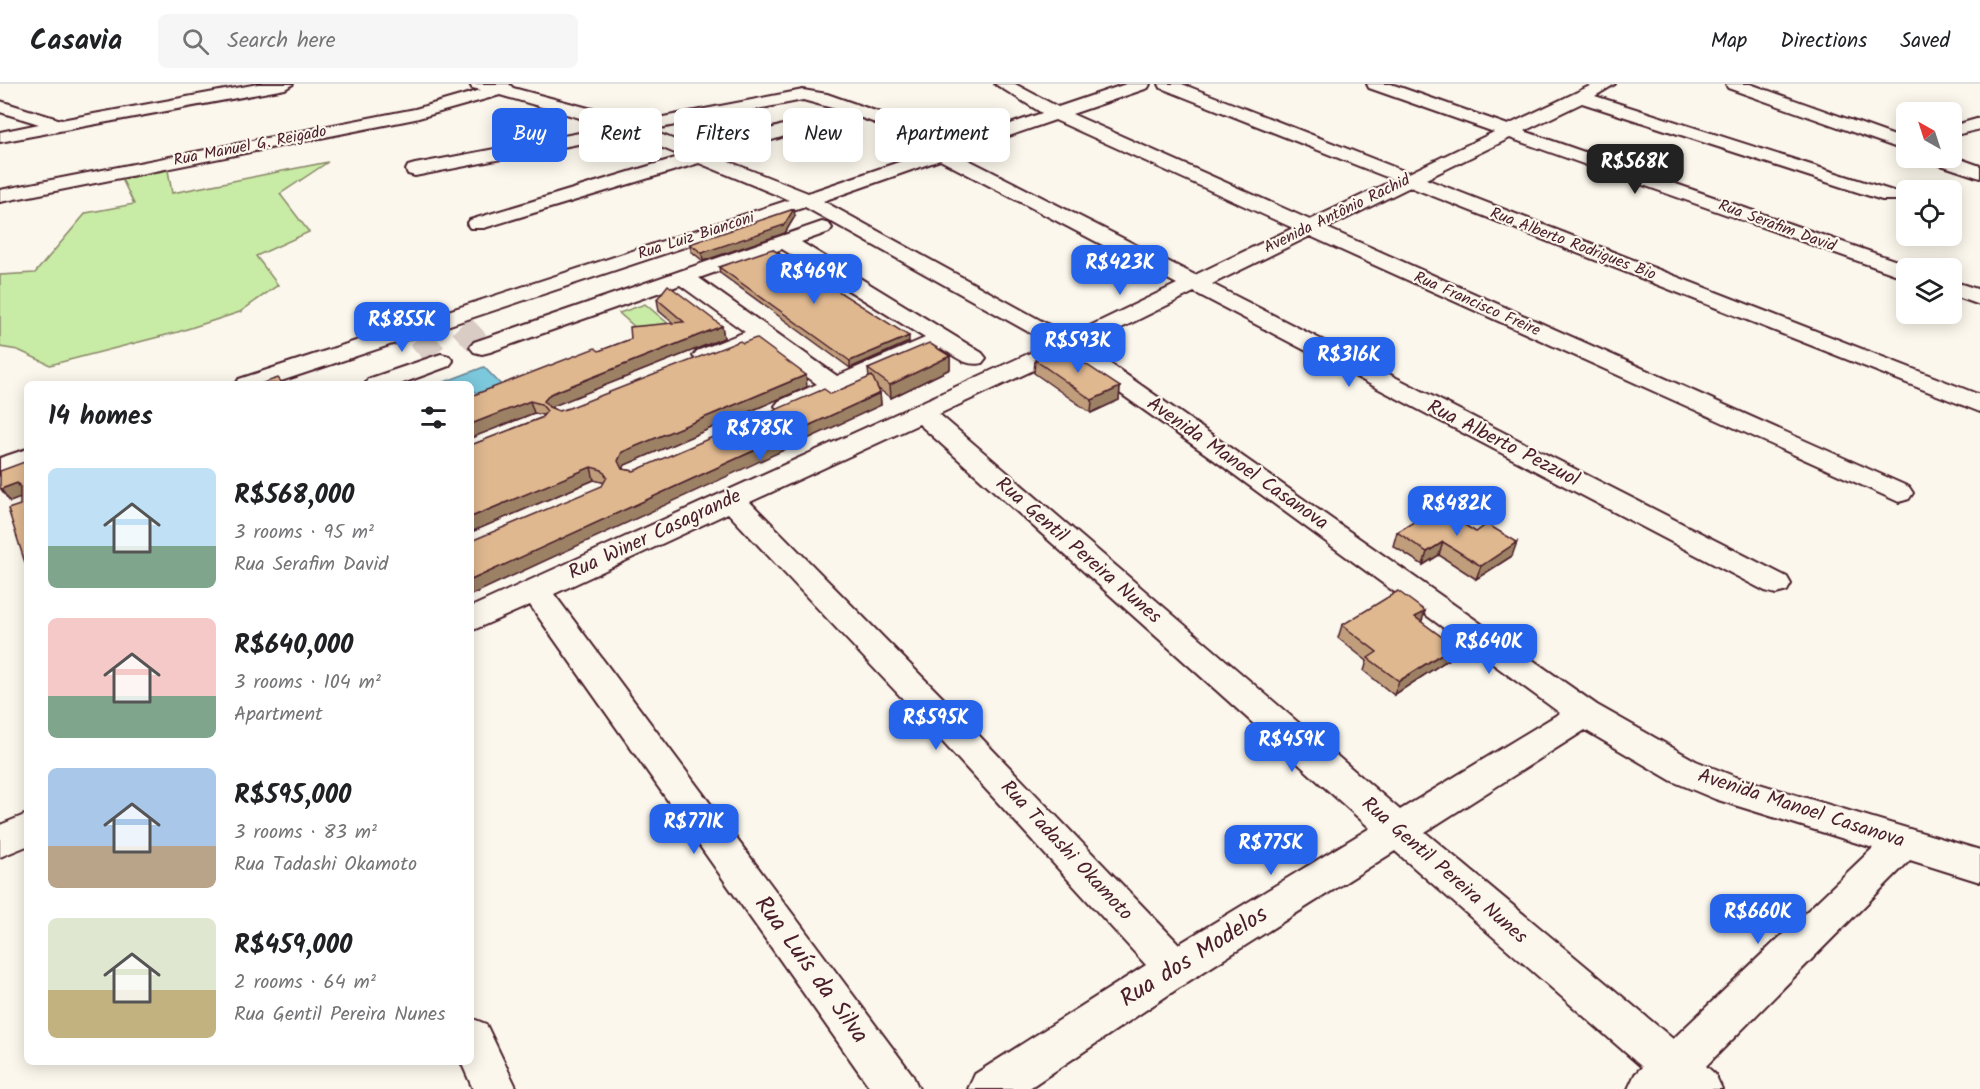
<!DOCTYPE html>
<meta charset="utf-8">
<style>
:root{--surface:#fff;--page:#f6f6f6;--text:#202124;--muted:#757577;--line:#e0e0e0;--accent:#2563eb}
body{margin:0;font-family:Kalam,sans-serif;background:var(--page);color:var(--text);height:100vh;display:flex;flex-direction:column;font-size:22px;white-space:nowrap}
*{box-sizing:border-box;margin:0}
p{font-size:20px;color:var(--muted)}
.icon{flex:none;width:33px;height:33px;fill:none;stroke:currentColor;stroke-width:2;stroke-linecap:round;stroke-linejoin:round}
.map{position:relative;flex:1;overflow:hidden}
.drawer{position:absolute;left:24px;top:297px;width:450px;height:684px;display:flex;flex-direction:column;background:var(--surface);border-radius:9px;box-shadow:0 3px 15px #0003}
.drawer>*{flex:none}
.banner{position:absolute;left:492px;top:24px;width:570px;height:54px;display:flex;gap:12px}
.needle{width:39px;rotate:321deg}
.tools{position:absolute;left:1896px;top:18px;display:grid;gap:12px}
.tools a{display:grid;place-items:center;width:66px;height:66px;border-radius:9px;background:var(--surface);box-shadow:0 3px 15px #0003;font-size:30px}
.price{position:absolute;translate:-50% -51px;padding:0 14px;border-radius:12px;background:var(--accent);color:#fff;font-size:20px;line-height:39px;filter:drop-shadow(0 2px 3px #0008)}
.price::after{content:'';position:absolute;left:50%;top:36px;width:18px;height:14px;margin-left:-9px;background:inherit;clip-path:polygon(0 0,100% 0,50% 100%)}
.price.on{background:#222;color:#fff}
ul{padding:0;list-style:none}
li{display:flex;align-items:center;gap:18px;height:150px;padding:0 24px}
li span{display:grid;place-items:center;flex:none;width:168px;height:120px;border-radius:9px;color:#555}
li>.icon{margin-inline-start:auto}
span .icon{width:72px;height:72px;fill:#fffc;stroke-width:1}
li b{font-size:26px}
h2{display:flex;justify-content:space-between;align-items:center;height:72px;padding:0 24px;font-size:26px}
.chip{padding:0 21px;border-radius:9px;background:var(--surface);box-shadow:0 3px 15px #0003;font-size:21px;line-height:54px}
.chip.on{background:var(--accent);color:#fff}
header{display:flex;align-items:center;gap:36px;box-sizing:border-box;height:84px;padding:0 30px;background:var(--surface);border-bottom:2px solid var(--line)}
header strong{font-size:28px}
nav{display:flex;gap:33px;margin-inline-start:auto;font-size:21px}
.search{width:420px;height:54px;background:var(--page);display:flex;align-items:center;gap:15px;box-sizing:border-box;padding:0 21px;border-radius:9px;color:var(--muted);font-size:22px}
.map>svg:first-child{display:block}
.green{fill:#c8eba5;stroke:#898568;stroke-width:1.5}
.water{fill:#7cc8dc;stroke:#688495;stroke-width:1.5}
.lines{fill:none;stroke-linecap:round;stroke-linejoin:round}
.minor-tunnel{stroke:#d8ccc5;stroke-width:24;stroke-dasharray:24 12;stroke-linecap:butt}
.minor-casing{stroke:#4a1f2b;stroke-width:4}
.minor{fill:#fbf7ec;fill-rule:evenodd}
.wall{fill:#c09e7c;stroke:#4a1f2b;stroke-width:1.5}
.shaded-wall{fill:#9c8165;stroke:#4a1f2b;stroke-width:1.5}
.building{fill:#dfb890;stroke:#4a1f2b;stroke-width:1.5}
.labels{text-anchor:middle;dominant-baseline:central;stroke-width:4.5;stroke-linejoin:round;paint-order:stroke}
.far-street-label{font-size:16px;fill:#4a1f2b;stroke:#fbf7ec}
.street-label{font-size:20px;fill:#4a1f2b;stroke:#fbf7ec}
.near-street-label{font-size:24px;fill:#4a1f2b;stroke:#fbf7ec}
</style>
<header>
<strong>Casavia</strong>
<div class="search"><svg class="icon" aria-label="search" viewBox="0 0 24 24"><circle cx="10" cy="10" r="6"/><path d="M15 15l6 6"/></svg>Search here</div>
<nav><a>Map</a><a>Directions</a><a>Saved</a></nav>
</header>
<div class="map">
<svg width="1980" height="1005" viewBox="0 0 1980 1005">
<rect width="100%" height="100%" fill="#fbf7ec"/>
<filter id="ink" filterUnits="userSpaceOnUse"><feTurbulence type="fractalNoise" baseFrequency=".0167" numOctaves="2"/><feDisplacementMap in="SourceGraphic" scale="12" xChannelSelector="R" yChannelSelector="G"/><feConvolveMatrix kernelMatrix="1 2 1 2 8 2 1 2 1" color-interpolation-filters="sRGB"/></filter>
<g filter="url(#ink)">
<!-- green -->
<path class="green" d="M328 78 280 110 309 148 256 172 278 201 240 228 178 248 50 281 18 266 0 263V191L35 189 86 129 134 120 122 95 168 86 172 109Z
M645 220 671 242 644 251 619 229Z"/>
<!-- water -->
<path class="water" d="M484 283 507 307 483 316 471 304V300H439Z"/>
<g class="lines">
<!-- minor-tunnel -->
<path class="minor-tunnel" d="M461 241 482 263
M419 253 441 277"/>
<defs>
<path id="minor" d="M258 0H293L285 5 0 58V48L39 40 0 28V17L61 36Z
M470 0H509L513 4 611 30 632 39 803 6 827 10 961 57 1042 29 995 0H1015L1058 23 1126 0H1150L1148 4 1072 30 1310 136 1394 96 1161 4 1159 0H1182L1409 89 1494 48 1369 4 1367 0H1391L1508 41 1594 0H1615L1595 12 1896 108 1899 112 1896 116H1882L1582 19 1524 47 1914 183 1906 184V194L1510 54 1426 95 1980 311V328L1410 103 1327 144 1909 403 1913 409 1909 415 1899 418 1310 152 1212 200 1787 493 1791 500 1787 507 1776 510 1765 507 1194 208 1085 262 1597 621 1696 677 1736 693 1980 766V798L1910 776 1706 982 1715 990 1722 1005H1628L1635 990 1642 983 1395 767 1189 897 1028 1005H968L975 990 1146 881 918 631 728 429 554 510 912 990 919 1005H871L530 521 471 547V523L1050 260 805 123 272 300H236L239 295 789 116 699 79 484 144H470L467 140 470 136 682 72 629 50 415 92 408 90 406 86 408 82 415 80 611 43 500 11 415 35 0 118V106L415 25 481 6 472 4ZM803 16 836 25 700 66 650 46ZM853 31 943 63 808 109 717 73ZM1055 36 1293 144 1195 191 957 70ZM940 76 1177 200 1069 252 823 117ZM1066 271 1206 370 1560 629 1400 726 939 330ZM919 340 1370 744 1179 860 942 613 750 418ZM1585 646 1672 697 1715 715 1873 764 1673 955 1425 748Z
M1726 0H1750L1906 56V67L1728 4Z
M1980 34V45L1952 52V42Z
M1952 72 1980 82V94L1932 78 1930 74Z
M822 138 829 140 832 144 829 148 801 158 982 269 986 274 982 279C966 283 955 272 941 264L797 327 788 330 779 327 775 322 779 317 817 300 760 259C741 266 716 282 697 277L693 272 697 267 745 248 680 201 490 268 482 270 474 268 470 263 474 258ZM782 165 925 254 837 292 699 194Z
M1952 197 1980 206V221L1952 211Z
M441 270 449 272 453 277 449 282 400 300H365L368 295Z
M27 365V382L0 391V374Z
M27 730V762L0 773V741Z
M471 934 486 940 517 1005H473L461 978H471Z"/>
</defs>
<!-- minor casing -->
<use href="#minor" class="minor-casing"/>
<!-- minor -->
<use href="#minor" class="minor"/>
</g>
<!-- wall -->
<path class="wall" d="M795 132 785 149 703 177 691 167 690 160Z
M719 183 909 258 850 284 720 189Z
M657 215 722 242 724 254 553 322 551 324 559 327 807 303 625 381 623 385 634 387 831 310 869 294 868 285 950 272V285L891 314 877 304 880 309 881 321 602 402 605 399 594 396 471 448V361L541 334 543 331 534 329 471 354V312L599 267 673 239 659 227Z
M1035 276 1120 303 1119 316 1091 329 1034 289Z
M1397 448 1512 472 1476 495 1439 471 1423 481 1393 462Z
M1425 527 1421 538 1454 562 1449 575 1394 611 1364 587 1367 577 1338 554 1342 541Z"/>
<!-- shaded-wall -->
<path class="shaded-wall" d="M794 125 795 132 785 149 703 177 702 169Z
M722 242 724 254 553 322 548 329 544 317 550 310Z
M909 252V258L850 284V277Z
M950 272V285L891 314 890 301Z
M806 291 807 303 625 381 621 390 618 377 622 368Z
M1120 303 1119 316 1091 329 1092 316Z
M880 309 881 321 471 511V496Z
M530 317 534 329 471 354V340Z
M591 383 594 396 471 448V433Z
M17 399 26 412 10 418 1 405Z
M1443 458 1439 471 1423 481 1427 468Z
M1517 458 1512 472 1476 495 1481 482Z
M1425 527 1421 540 1415 533Z
M1454 562 1449 575 1394 611 1399 597Z"/>
<!-- building -->
<path class="building" d="M794 125 784 141 702 169 690 160Z
M772 165 909 252 850 277 719 183Z
M668 201 722 242 550 310 544 317 549 323 559 327 569 324 740 257 743 259 756 254 806 291 622 368 618 377 622 385 634 387 824 305 831 310 872 292 880 309 471 496V457L602 402 607 393 602 386 591 383 471 433V361L541 334 547 327 541 320 530 317 471 340V312L595 264 599 267 631 255 630 243 684 238 657 215Z
M929 259 950 272 890 301 868 285Z
M1063 265 1120 303 1092 316 1035 276Z
M278 294 283 300H260Z
M27 377V485L8 425 20 421V401L17 399 1 405 0 403V387Z
M1437 424 1476 448 1487 440 1517 458 1481 482 1443 458 1427 468 1397 448Z
M1398 507 1425 527 1415 533 1454 562 1399 597 1368 574 1377 568 1342 541Z"/>
</g>
<g class="labels">
<!-- far-street labels -->
<g class="far-street-label">
<text transform="translate(250 62) rotate(-11)">Rua Manuel G. Reigado</text>
<text transform="translate(1337 130) rotate(-26)">Avenida Antônio Rachid</text>
<text transform="translate(1777 142) rotate(20)">Rua Serafim David</text>
<text transform="translate(696 152) rotate(-18)">Rua Luiz Bianconi</text>
<text transform="translate(1573 160) rotate(21)">Rua Alberto Rodrigues Bio</text>
<text transform="translate(1477 220) rotate(24)">Rua Francisco Freire</text>
</g>
<!-- street labels -->
<g class="street-label">
<text transform="translate(1503 360) rotate(27)">Rua Alberto Pezzuol</text>
<text transform="translate(1237 380) rotate(35)">Avenida Manoel Casanova</text>
<text transform="translate(655 451) rotate(-25)">Rua Winer Casagrande</text>
<text transform="translate(1078 467) rotate(41)">Rua Gentil Pereira Nunes</text>
<text transform="translate(1801 725) rotate(18)">Avenida Manoel Casanova</text>
<text transform="translate(1066 767) rotate(47)">Rua Tadashi Okamoto</text>
<text transform="translate(1444 787) rotate(41)">Rua Gentil Pereira Nunes</text>
</g>
<!-- near-street labels -->
<g class="near-street-label">
<text transform="translate(1194 873) rotate(-32)">Rua dos Modelos</text>
<text transform="translate(811 886) rotate(54)">Rua Luís da Silva</text>
</g>
</g>
</svg>
<div class="tools">
<a><svg class="needle" viewBox="-14 -14 28 28"><path d="M0-13l5 13h-10z" fill="#e53935"/><path d="M0 13l5-13h-10z" fill="#757577"/></svg></a>
<a><svg class="icon" aria-label="locate" viewBox="0 0 24 24"><circle cx="12" cy="12" r="6"/><path d="M12 2v4M12 18v4M2 12h4M18 12h4"/></svg></a>
<a><svg class="icon" aria-label="layers" viewBox="0 0 24 24"><path d="M12 4l9 5-9 5-9-5zM3 14l9 5 9-5"/></svg></a>
</div>
<b class="price on" style="left:1635px;top:111px">R$568K</b>
<b class="price" style="left:1120px;top:212px">R$423K</b>
<b class="price" style="left:814px;top:221px">R$469K</b>
<b class="price" style="left:402px;top:269px">R$855K</b>
<b class="price" style="left:1078px;top:290px">R$593K</b>
<b class="price" style="left:1349px;top:304px">R$316K</b>
<b class="price" style="left:760px;top:378px">R$785K</b>
<b class="price" style="left:1457px;top:453px">R$482K</b>
<b class="price" style="left:1489px;top:591px">R$640K</b>
<b class="price" style="left:936px;top:667px">R$595K</b>
<b class="price" style="left:1292px;top:689px">R$459K</b>
<b class="price" style="left:694px;top:771px">R$771K</b>
<b class="price" style="left:1271px;top:792px">R$775K</b>
<b class="price" style="left:1758px;top:861px">R$660K</b>
<div class="banner">
<a class="chip on">Buy</a>
<a class="chip">Rent</a>
<a class="chip">Filters</a>
<a class="chip">New</a>
<a class="chip">Apartment</a>
</div>
<section class="drawer">
<h2>14 homes<svg class="icon" aria-label="filters" viewBox="0 0 24 24"><path d="M4 7h16M4 17h16"/><circle cx="9" cy="7" r="2"/><circle cx="15" cy="17" r="2"/></svg></h2>
<ul>
<li><span style="background:linear-gradient(#bfe0f5 65%,#7fa58c 0)"><svg class="icon" aria-label="home" viewBox="0 0 24 24"><path d="M3 11l9-7 9 7M6 9v11h12V9"/></svg></span><div><b>R$568,000</b><p>3 rooms · 95 m²</p><p>Rua Serafim David</p></div></li>
<li><span style="background:linear-gradient(#f6c9c9 65%,#7fa58c 0)"><svg class="icon" aria-label="home" viewBox="0 0 24 24"><path d="M3 11l9-7 9 7M6 9v11h12V9"/></svg></span><div><b>R$640,000</b><p>3 rooms · 104 m²</p><p>Apartment</p></div></li>
<li><span style="background:linear-gradient(#a9c7e8 65%,#b9a48a 0)"><svg class="icon" aria-label="home" viewBox="0 0 24 24"><path d="M3 11l9-7 9 7M6 9v11h12V9"/></svg></span><div><b>R$595,000</b><p>3 rooms · 83 m²</p><p>Rua Tadashi Okamoto</p></div></li>
<li><span style="background:linear-gradient(#dfe7d0 60%,#c2b280 0)"><svg class="icon" aria-label="home" viewBox="0 0 24 24"><path d="M3 11l9-7 9 7M6 9v11h12V9"/></svg></span><div><b>R$459,000</b><p>2 rooms · 64 m²</p><p>Rua Gentil Pereira Nunes</p></div></li>
</ul>
</section>
</div>
